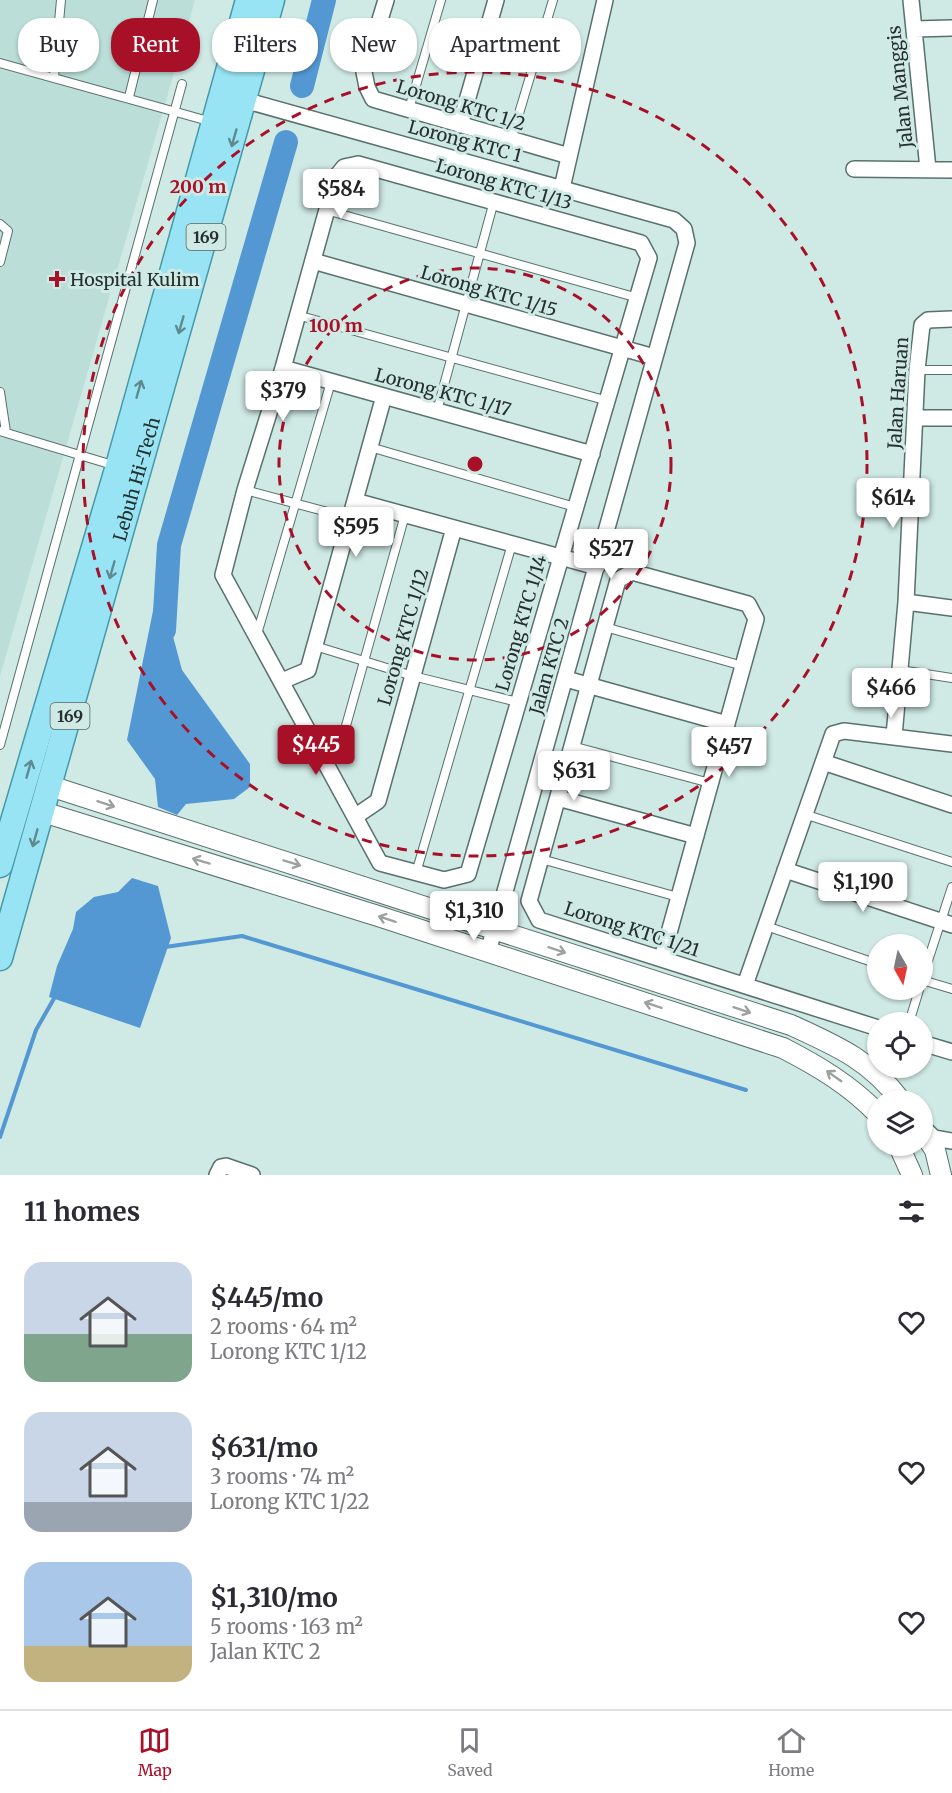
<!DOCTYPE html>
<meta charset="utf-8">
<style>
:root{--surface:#fff;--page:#f7f7f7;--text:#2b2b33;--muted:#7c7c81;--line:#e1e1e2;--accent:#a81028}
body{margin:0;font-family:Merriweather,serif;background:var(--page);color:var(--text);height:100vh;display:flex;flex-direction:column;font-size:22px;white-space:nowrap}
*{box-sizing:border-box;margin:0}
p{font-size:20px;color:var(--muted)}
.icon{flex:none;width:33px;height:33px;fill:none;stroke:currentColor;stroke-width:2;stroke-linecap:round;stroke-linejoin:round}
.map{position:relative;height:1175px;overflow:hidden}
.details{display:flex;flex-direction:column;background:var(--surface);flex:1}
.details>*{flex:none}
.top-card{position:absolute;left:18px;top:18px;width:600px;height:54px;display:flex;gap:12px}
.needle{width:39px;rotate:171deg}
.buttons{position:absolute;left:867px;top:934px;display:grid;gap:12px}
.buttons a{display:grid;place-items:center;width:66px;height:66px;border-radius:50%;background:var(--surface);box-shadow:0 2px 4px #0004;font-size:30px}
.price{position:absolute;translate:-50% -51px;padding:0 14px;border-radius:6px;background:#fff;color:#222;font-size:20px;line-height:39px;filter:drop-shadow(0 2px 3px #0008)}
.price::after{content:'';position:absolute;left:50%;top:36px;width:18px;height:14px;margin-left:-9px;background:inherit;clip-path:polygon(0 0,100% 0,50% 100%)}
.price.active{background:var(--accent);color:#fff}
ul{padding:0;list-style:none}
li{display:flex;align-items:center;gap:18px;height:150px;padding:0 24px}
li span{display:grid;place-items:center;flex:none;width:168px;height:120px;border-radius:18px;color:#555}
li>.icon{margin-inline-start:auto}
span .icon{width:72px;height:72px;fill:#fffc;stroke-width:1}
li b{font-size:26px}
h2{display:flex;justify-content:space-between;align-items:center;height:72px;padding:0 24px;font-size:26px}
.pill{padding:0 21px;border-radius:24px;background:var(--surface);box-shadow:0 2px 4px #0004;font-size:21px;line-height:54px}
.pill.active{background:var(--accent);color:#fff}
.tabs{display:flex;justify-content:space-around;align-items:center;height:84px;border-top:2px solid var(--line);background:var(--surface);font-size:16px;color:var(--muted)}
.tabs a{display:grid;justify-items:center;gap:3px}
.tabs .active{color:var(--accent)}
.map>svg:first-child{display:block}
.built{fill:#bbded8}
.water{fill:#5398d2}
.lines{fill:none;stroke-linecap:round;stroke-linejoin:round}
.stream{stroke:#5398d2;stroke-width:4}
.river{stroke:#5398d2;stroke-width:24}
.service-casing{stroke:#59716c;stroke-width:10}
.minor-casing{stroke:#59716c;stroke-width:18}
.tertiary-casing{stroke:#59716c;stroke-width:22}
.primary-casing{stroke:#49a;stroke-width:27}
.service{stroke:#fff;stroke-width:8}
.minor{stroke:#fff;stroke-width:15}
.tertiary{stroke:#fff;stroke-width:20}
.primary{stroke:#98e4f4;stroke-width:24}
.oneway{stroke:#5e8a90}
.oneway2{stroke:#9da1a0}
.ring{fill:none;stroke:#a81028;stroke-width:3;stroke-dasharray:10 8}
.poi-dot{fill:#a81028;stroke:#cfe9e4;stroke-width:2}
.labels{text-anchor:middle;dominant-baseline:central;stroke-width:6;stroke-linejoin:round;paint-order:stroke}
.shield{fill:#cfe9e4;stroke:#586764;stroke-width:1.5}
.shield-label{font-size:16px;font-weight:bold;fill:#252f2d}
.street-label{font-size:18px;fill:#252f2d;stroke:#cfe9e4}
.poi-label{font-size:18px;fill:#252f2d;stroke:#cfe9e4;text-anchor:start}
.centre{fill:#a81028;stroke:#cfe9e4;stroke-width:3}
.ring-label{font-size:18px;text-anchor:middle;font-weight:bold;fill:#a81028;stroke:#cfe9e4;stroke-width:6;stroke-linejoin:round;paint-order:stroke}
</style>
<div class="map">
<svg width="952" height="1175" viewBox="0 0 952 1175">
<rect width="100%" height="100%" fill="#cfe9e4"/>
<!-- built -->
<path class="built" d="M0 0H195L0 676Z"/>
<!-- water -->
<path class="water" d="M156 596 172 600 171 629 182 670 250 764V787L234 799 186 804 177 815 158 807 155 779 127 740Z
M132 878 158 886 171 938 140 1028 49 997 57 966 73 929 76 912 94 897 118 892Z"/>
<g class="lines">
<!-- stream -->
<path class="stream" d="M165 947 242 936 746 1090
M0 1137 36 1030 56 995"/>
<!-- river -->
<path class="river" d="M302 86 324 0
M164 630 169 545 286 142"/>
<defs>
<path id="service" d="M0 63 212 122
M54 77 61 0
M129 97 153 0
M409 109 441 0
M511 140 553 0
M326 210 638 298
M0 224 8 231 0 262
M297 315 608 401
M917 370H952
M0 392 6 432
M437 411 494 201
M0 431 116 466
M370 447 575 507
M245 490 350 518
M605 627 743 666
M257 634 331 382
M315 646 413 676 518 702
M900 670 952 678
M0 745 182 84
M572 746 710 783
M323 755 342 740 405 515
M804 814 952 862
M541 859 678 897
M416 873 512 544
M766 926 878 964
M922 979 952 887
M922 980 952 989
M909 1023 919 990"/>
<path id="minor" d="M386 0 364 72 367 87 373 99 569 156
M911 0 928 169
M914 29 952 28
M244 100 674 220 684 229 687 243 488 952
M460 125 496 0
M358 164 641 243 649 258 468 874 444 880 380 863 223 575 245 490 283 368 336 177 344 167Z
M854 169 952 170
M562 188 605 0
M313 261 654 357
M283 368 592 454
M915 418H952
M355 501 597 567
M906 602 952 608
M566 679 727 724
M282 681 308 670 384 396
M894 736 906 602 917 370 922 325 928 320 952 319
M823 762 952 805
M558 798 696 836
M356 816 378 801 454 528
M785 870 952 925
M662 958 756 619 748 604 632 572 618 580 529 901 539 920 878 1028
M745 985 833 734 844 731 952 744
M922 1043 952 1052
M925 1129 934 1138 952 1141
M217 1175 221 1167 226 1166 252 1175"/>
<path id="tertiary" d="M50 786 791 1025C837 1046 870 1060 901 1101
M43 812 378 916 783 1048C818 1066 850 1085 878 1114
M922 1130 935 1150 941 1175
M899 1146 912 1175"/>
<g id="primary">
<path d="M0 865 118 466 248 0"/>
<path id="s1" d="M0 958 272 0"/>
</g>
</defs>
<!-- service casing -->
<use href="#service" class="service-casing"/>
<!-- minor casing -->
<use href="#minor" class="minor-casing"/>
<!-- tertiary casing -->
<use href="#tertiary" class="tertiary-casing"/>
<!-- primary casing -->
<use href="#primary" class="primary-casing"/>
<!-- service -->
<use href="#service" class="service"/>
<!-- minor -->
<use href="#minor" class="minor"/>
<!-- tertiary -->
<use href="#tertiary" class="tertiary"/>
<!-- primary -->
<use href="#primary" class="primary"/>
</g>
<!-- one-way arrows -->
<defs><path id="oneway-shaft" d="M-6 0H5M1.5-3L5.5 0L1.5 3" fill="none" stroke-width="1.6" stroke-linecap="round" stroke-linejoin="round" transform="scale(1.5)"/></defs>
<g class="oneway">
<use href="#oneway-shaft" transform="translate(234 138) rotate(106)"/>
<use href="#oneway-shaft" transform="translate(181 325) rotate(106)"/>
<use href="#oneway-shaft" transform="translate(139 389) rotate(-74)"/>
<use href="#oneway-shaft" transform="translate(112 570) rotate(106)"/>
<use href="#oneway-shaft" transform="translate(29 769) rotate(-74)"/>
<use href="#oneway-shaft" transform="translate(35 838) rotate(106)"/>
</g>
<g class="oneway2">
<use href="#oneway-shaft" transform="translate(106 804) rotate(18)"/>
<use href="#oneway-shaft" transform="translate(201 861) rotate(-163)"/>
<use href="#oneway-shaft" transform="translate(292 863) rotate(17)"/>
<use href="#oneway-shaft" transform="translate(387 919) rotate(-162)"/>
<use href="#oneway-shaft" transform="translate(557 950) rotate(18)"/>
<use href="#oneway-shaft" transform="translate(653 1005) rotate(-162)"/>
<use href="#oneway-shaft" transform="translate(742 1010) rotate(18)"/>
<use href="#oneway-shaft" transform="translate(834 1076) rotate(-145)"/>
</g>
<!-- distance rings -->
<g class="ring">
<circle cx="475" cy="464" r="196"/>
<circle cx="475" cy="464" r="392"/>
</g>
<!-- markers -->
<path class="poi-dot" d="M54 270h6v6h6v6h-6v6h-6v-6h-6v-6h6z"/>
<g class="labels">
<!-- shield labels -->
<g class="shield">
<rect x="186.5" y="224" width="39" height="26" rx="4.5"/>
<rect x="50.5" y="703" width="39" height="26" rx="4.5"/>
</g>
<g class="shield-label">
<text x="206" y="237">169</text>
<text x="70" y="716">169</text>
</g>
<!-- street labels -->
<g class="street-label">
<text transform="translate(900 87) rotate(-96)">Jalan Manggis</text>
<text transform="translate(461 105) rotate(17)">Lorong KTC 1/2</text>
<text transform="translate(465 141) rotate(15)">Lorong KTC 1</text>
<text transform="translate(504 184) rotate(16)">Lorong KTC 1/13</text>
<text transform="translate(489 291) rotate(16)">Lorong KTC 1/15</text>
<text transform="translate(443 392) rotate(15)">Lorong KTC 1/17</text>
<text transform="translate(898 393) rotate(-86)">Jalan Haruan</text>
<text stroke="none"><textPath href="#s1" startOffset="498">Lebuh Hi-Tech</textPath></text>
<text transform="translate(521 623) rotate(-74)">Lorong KTC 1/14</text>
<text transform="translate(403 637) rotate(-74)">Lorong KTC 1/12</text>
<text transform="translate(549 666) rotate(-74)">Jalan KTC 2</text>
<text transform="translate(632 929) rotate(18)">Lorong KTC 1/21</text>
</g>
<!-- poi labels -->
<g class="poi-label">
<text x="70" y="279">Hospital Kulim</text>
</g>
</g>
<circle cx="475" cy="464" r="9" class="centre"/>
<g class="ring-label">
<text x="198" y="193">200 m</text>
<text x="336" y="332">100 m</text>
</g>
</svg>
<div class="buttons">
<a><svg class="needle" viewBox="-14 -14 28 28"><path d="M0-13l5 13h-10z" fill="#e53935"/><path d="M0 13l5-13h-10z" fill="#7c7c81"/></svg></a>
<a><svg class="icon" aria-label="locate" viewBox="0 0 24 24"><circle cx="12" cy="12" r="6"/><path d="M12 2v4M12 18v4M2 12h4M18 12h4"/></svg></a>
<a><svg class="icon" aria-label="layers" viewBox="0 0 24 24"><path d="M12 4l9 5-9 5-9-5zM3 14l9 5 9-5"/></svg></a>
</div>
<b class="price" style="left:341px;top:220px">$584</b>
<b class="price" style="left:283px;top:422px">$379</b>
<b class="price" style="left:893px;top:529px">$614</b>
<b class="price" style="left:356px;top:558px">$595</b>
<b class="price" style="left:611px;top:580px">$527</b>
<b class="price" style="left:891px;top:719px">$466</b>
<b class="price active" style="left:316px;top:776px">$445</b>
<b class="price" style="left:729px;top:778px">$457</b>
<b class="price" style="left:574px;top:802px">$631</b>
<b class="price" style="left:863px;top:913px">$1,190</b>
<b class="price" style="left:474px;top:942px">$1,310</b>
<div class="top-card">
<a class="pill">Buy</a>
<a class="pill active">Rent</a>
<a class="pill">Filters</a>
<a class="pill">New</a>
<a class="pill">Apartment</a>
</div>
</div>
<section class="details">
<h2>11 homes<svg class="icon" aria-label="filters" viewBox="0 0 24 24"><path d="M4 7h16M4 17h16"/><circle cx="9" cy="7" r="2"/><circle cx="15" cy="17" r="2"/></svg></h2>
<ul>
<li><span style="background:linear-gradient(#c9d6e8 60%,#7fa58c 0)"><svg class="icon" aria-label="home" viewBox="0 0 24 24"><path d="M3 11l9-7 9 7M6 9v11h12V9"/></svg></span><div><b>$445/mo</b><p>2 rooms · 64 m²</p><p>Lorong KTC 1/12</p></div><svg class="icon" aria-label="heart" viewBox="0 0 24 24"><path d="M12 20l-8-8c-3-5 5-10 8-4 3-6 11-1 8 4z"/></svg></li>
<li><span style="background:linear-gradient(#c9d6e8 75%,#9aa5b1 0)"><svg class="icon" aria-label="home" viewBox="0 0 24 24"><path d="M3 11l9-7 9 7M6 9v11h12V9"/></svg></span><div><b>$631/mo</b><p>3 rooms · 74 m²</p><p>Lorong KTC 1/22</p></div><svg class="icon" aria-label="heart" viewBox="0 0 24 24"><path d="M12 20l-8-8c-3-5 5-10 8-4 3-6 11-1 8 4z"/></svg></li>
<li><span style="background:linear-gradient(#a9c7e8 70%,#c2b280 0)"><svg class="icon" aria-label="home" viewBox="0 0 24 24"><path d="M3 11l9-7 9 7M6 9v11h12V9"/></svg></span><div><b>$1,310/mo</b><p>5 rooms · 163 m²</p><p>Jalan KTC 2</p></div><svg class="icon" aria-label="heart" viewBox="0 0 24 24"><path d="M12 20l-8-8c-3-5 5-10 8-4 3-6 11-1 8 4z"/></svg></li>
</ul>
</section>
<nav class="tabs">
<a class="active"><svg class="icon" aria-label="map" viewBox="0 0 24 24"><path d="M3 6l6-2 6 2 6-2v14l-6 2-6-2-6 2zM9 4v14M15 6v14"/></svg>Map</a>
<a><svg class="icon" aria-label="saved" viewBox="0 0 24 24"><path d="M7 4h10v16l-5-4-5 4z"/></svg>Saved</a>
<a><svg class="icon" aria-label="home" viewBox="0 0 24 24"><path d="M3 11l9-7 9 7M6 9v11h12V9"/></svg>Home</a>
</nav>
